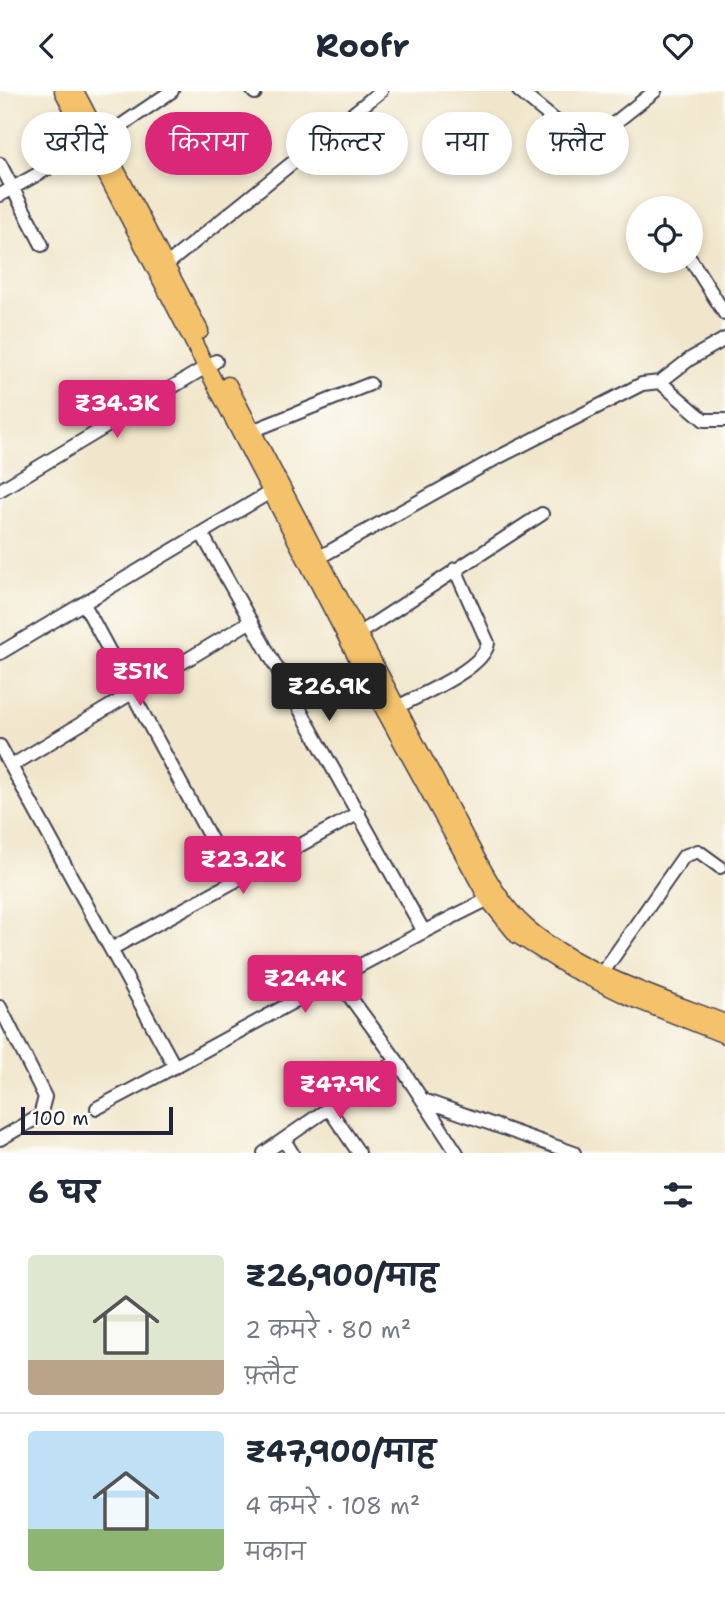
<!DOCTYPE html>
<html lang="hi">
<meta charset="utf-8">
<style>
:root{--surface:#fff;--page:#f6f6f7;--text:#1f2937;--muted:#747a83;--line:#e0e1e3;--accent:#db2777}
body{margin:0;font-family:"Shantell Sans","Playpen Sans Deva",sans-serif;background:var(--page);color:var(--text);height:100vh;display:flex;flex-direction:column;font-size:26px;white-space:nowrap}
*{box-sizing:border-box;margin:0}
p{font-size:23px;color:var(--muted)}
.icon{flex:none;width:38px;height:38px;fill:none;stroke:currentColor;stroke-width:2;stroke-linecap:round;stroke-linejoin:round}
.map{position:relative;height:1062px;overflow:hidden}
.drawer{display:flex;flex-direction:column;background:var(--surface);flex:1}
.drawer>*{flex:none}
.top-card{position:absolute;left:21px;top:21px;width:684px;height:63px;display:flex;gap:14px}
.buttons{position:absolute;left:626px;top:105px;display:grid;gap:14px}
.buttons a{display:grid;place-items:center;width:77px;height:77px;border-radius:50%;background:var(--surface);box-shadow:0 4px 10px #0003;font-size:35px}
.scale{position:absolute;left:21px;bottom:18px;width:152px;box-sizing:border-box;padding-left:7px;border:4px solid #22223b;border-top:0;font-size:19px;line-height:24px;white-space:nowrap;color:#22223b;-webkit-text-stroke:5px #fdfcf7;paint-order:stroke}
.price{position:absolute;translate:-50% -60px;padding:0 16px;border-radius:7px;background:var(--accent);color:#fff;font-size:23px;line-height:46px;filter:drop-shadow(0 2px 4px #0008)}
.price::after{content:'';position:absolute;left:50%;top:42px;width:21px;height:16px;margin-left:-10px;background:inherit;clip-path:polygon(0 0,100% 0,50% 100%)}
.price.active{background:#222;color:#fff}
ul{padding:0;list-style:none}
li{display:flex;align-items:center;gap:21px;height:175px;padding:0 28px}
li+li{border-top:2px solid var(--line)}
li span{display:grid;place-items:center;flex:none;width:196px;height:140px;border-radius:7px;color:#555}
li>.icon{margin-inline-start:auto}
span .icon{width:84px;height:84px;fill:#fffc;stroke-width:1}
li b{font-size:30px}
h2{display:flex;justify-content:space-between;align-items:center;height:84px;padding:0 28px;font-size:30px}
.tag{padding:0 24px;border-radius:32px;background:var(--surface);box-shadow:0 4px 10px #0003;font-size:24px;line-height:63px}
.tag.active{background:var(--accent);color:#fff}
header{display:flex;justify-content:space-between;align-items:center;height:91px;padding:0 28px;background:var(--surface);font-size:32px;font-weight:700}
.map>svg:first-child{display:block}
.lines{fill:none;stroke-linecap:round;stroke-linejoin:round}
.minor-casing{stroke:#413f51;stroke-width:16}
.major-casing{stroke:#413f51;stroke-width:19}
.minor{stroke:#fff;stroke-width:12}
.major{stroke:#f4c26a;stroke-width:16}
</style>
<header><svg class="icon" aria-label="back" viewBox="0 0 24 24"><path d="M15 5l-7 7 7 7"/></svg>Roofr<svg class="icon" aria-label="heart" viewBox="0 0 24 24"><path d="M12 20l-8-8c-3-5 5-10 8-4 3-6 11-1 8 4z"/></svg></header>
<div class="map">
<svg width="725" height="1062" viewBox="0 0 725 1062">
<rect width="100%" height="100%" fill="#fdfcf7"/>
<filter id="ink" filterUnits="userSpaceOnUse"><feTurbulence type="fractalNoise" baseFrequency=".0143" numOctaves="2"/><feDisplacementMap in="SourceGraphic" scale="14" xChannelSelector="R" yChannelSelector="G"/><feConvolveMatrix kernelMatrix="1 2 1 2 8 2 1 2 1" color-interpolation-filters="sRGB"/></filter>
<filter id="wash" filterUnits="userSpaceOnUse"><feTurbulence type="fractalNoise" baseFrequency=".00686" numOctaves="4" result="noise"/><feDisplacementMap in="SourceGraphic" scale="28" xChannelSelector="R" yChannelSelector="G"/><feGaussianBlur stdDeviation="1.57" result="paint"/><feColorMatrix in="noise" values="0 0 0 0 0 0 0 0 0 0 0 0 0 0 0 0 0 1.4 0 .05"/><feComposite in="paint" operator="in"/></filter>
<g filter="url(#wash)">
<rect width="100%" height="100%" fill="#f1e6cb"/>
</g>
<g filter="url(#ink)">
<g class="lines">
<defs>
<path id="minor" d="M253 0 255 2
M519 0 574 45 592 50 655 0
M0 73 42 154
M0 104 101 48 172 0
M691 169 725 223
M166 174 381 0
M660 291 690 268 725 248
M252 340 370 293
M0 399 216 270
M202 443 423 839
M318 467 493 369 642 293 660 291 704 329H725
M84 513 234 791
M358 543 542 423
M0 562 277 397
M389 620C413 607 484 579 488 552L455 478
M0 655 175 976
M11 675 251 530
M111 858 359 722
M603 881 684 765 698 760 720 776
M336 887 397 970 457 1062
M0 916 45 1006 40 1025 0 1048
M423 1009 574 1062
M97 1017C230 948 359 871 495 805
M329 1018 359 1062
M284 1049 292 1062
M264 1062 397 970"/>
<path id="major" d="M63 0 386 622 488 808 517 844 572 878 632 907 725 944
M75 0 200 240
M228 294 465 746C482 776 499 813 526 836 578 881 661 907 725 932"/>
</defs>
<!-- minor casing -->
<use href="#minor" class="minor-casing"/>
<!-- major casing -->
<use href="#major" class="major-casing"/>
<!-- minor -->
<use href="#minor" class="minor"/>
<!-- major -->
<use href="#major" class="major"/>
</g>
</g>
</svg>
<div class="buttons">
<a><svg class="icon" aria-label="locate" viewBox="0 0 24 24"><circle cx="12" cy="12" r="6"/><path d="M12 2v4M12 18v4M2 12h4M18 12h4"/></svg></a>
</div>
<div class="scale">100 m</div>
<b class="price" style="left:117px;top:349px">₹34.3K</b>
<b class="price" style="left:140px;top:617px">₹51K</b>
<b class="price active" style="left:329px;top:632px">₹26.9K</b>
<b class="price" style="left:243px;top:805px">₹23.2K</b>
<b class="price" style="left:305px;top:924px">₹24.4K</b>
<b class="price" style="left:340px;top:1030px">₹47.9K</b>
<div class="top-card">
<a class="tag">खरीदें</a>
<a class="tag active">किराया</a>
<a class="tag">फ़िल्टर</a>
<a class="tag">नया</a>
<a class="tag">फ़्लैट</a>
</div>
</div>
<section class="drawer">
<h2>6 घर<svg class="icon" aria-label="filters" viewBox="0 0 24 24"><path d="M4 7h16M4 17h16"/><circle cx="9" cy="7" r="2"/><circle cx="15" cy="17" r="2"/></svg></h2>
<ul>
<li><span style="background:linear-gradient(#dfe7d0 75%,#b9a48a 0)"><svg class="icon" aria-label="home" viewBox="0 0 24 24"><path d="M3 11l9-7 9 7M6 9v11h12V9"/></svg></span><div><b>₹26,900/माह</b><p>2 कमरे · 80 m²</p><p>फ़्लैट</p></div></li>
<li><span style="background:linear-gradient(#bfe0f5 70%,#8fb573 0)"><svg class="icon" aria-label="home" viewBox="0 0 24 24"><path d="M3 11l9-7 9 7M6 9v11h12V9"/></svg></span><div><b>₹47,900/माह</b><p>4 कमरे · 108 m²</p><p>मकान</p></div></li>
</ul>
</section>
